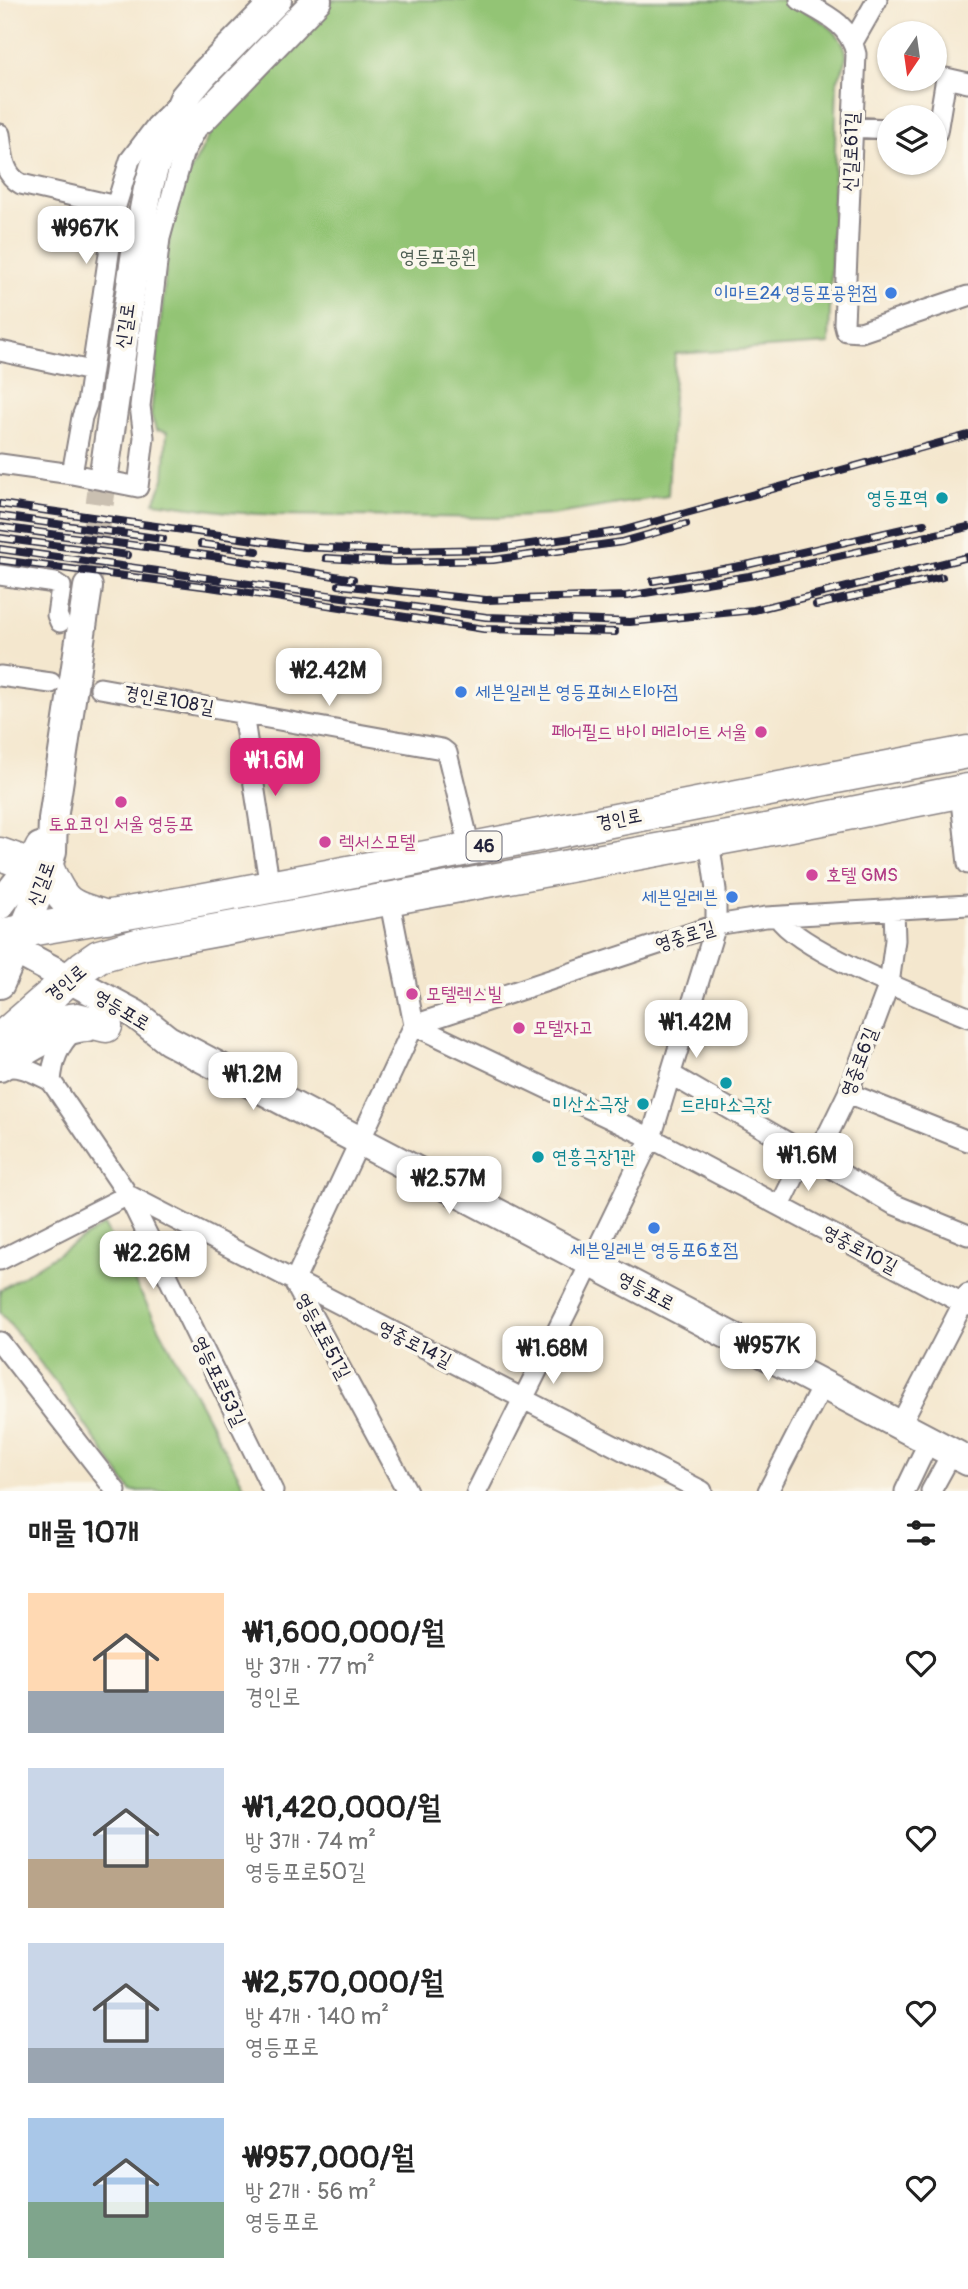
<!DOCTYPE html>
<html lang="ko">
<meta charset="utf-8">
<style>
:root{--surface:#fff;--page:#f6f6f6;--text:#222;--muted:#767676;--accent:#db2777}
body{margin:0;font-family:Pangolin,"Poor Story",sans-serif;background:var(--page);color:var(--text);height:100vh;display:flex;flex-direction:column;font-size:26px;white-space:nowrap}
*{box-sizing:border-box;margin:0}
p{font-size:23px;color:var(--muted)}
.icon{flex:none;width:38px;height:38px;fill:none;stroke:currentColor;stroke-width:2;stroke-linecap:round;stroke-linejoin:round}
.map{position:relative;height:1491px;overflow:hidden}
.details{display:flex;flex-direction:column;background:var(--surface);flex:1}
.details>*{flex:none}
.needle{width:46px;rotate:193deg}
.fabs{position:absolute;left:877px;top:21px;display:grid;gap:14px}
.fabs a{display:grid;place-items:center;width:70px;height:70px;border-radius:50%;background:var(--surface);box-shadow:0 2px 5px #0004;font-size:35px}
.price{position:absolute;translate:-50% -60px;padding:0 16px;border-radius:14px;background:#fff;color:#222;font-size:23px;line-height:46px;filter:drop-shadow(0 2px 4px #0008)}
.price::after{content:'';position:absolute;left:50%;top:42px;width:21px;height:16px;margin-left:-10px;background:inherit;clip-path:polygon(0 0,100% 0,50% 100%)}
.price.active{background:var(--accent);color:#fff}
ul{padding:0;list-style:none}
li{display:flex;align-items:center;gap:21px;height:175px;padding:0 28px}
li span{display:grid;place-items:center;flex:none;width:196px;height:140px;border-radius:0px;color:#555}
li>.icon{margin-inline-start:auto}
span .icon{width:84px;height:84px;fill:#fffc;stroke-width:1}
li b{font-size:30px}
h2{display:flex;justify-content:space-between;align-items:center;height:84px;padding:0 28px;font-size:30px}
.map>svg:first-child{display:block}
.green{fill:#93c474;stroke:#5a7358;stroke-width:2}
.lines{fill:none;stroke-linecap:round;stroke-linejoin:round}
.secondary-tunnel{stroke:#cac0b1;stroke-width:28;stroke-dasharray:28 14;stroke-linecap:butt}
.minor-casing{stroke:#8b8484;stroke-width:23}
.secondary-casing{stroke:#8b8484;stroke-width:32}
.primary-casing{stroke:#8b8484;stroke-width:35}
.minor{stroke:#fff;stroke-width:19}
.secondary{stroke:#fff;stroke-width:28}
.primary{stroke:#fff;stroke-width:32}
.rail-casing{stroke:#22223b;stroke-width:8}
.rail{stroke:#fbf7ec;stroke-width:5;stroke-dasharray:16;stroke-linecap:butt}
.shop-dot{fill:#3f7fe0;stroke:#fbf7ec;stroke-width:2.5}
.culture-dot{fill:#0f9aa8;stroke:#fbf7ec;stroke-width:2.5}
.hotel-dot{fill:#d1479c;stroke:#fbf7ec;stroke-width:2.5}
.labels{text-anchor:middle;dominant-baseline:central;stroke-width:7;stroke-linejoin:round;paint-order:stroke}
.shield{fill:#fbf7ec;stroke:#636270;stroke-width:2}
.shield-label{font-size:18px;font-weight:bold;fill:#22223b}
.street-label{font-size:19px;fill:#22223b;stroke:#fbf7ec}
.park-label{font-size:19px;fill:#4a5b4f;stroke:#fbf7ec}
.shop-label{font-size:19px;fill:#366cbe;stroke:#fbf7ec;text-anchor:end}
.culture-label{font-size:19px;fill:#0d838f;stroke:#fbf7ec;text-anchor:end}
.hotel-label{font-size:19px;fill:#b23c85;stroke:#fbf7ec;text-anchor:start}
</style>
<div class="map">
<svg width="968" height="1491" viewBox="0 0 968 1491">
<rect width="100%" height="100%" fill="#fbf7ec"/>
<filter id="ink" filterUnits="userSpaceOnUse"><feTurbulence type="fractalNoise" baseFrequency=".0143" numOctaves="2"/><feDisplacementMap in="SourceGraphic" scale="14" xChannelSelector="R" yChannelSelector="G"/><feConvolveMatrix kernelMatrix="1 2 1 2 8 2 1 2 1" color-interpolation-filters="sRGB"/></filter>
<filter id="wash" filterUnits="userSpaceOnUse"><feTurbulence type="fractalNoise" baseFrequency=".00686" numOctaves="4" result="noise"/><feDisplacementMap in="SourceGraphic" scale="28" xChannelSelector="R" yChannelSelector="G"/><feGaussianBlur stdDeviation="1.57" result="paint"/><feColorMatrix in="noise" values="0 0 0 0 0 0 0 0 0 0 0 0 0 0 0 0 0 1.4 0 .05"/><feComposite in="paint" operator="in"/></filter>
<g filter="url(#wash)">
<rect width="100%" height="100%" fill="#f4e7ce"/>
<!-- green -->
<path class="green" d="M332 0H784C805 11 851 31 846 61 844 68 839 76 837 82L829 344 675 354 668 496 552 515 497 518 274 515 227 512 154 502 164 479 167 432 156 430 151 415 170 231 184 183 223 110Z
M104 1225 247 1491H131L57 1384 0 1312V1290Z"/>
</g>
<g filter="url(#ink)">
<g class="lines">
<!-- secondary-tunnel -->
<path class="secondary-tunnel" d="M88 587 104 473"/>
<defs>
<path id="minor" d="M800 0C825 14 850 24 856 54L844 323 846 331 861 332 968 296
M853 42 877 0
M853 127 889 129
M934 132H937L946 78 968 83
M0 134C3 153 2 174 21 184L116 206
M0 351 91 371
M0 464 72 474 138 487 144 437 140 406 160 238 183 154 200 123
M72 474 82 417 87 404 116 206 130 160 156 126 176 106
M0 575 55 583 61 587 57 615 60 622
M0 676 51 683
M100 688 442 749 447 753 466 831
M243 714 270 888
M960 792 968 864
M389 898 414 1025
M778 917C798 950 927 1000 968 1017
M414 1025 651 1138 968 1306
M414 1025 716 925 766 917 968 905
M73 1031C58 1046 53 1060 51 1081L128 1195 273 1491
M0 1068C21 1064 33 1072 51 1081
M670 1074 893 1204 968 1235
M848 1093 968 1141
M780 1206 804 1157 815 1151 829 1132 848 1093 889 984 895 940 894 909
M0 1260 128 1195 702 1491
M0 1342 116 1491
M900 1425 968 1294
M407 1491 294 1282 414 1025
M477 1491 573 1299 651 1138 716 925V890L709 840
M768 1491 823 1384
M905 1491 929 1441
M931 1491 952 1453"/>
<path id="secondary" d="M167 142 202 119 317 0
M104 473 137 245 148 189 154 168 184 98 204 74 277 0
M0 905 31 865 40 847
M0 945 15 950 135 1014 168 1040 187 1050 968 1461
M0 984 45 879 52 851 53 819 88 587
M0 1067C23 1052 59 1028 87 1027"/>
<path id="primary" d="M0 854 31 865
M48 869C64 906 69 906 107 917
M0 935C324 881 645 812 968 752
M12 1035 48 1023 77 1019 106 1026
M0 1039 83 967 99 956 141 944 756 832 968 790"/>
</defs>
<!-- minor casing -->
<use href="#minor" class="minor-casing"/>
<!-- secondary casing -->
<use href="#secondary" class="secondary-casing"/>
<!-- primary casing -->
<use href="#primary" class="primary-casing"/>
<!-- minor -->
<use href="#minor" class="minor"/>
<!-- secondary -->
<use href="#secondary" class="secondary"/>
<!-- primary -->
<use href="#primary" class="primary"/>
<defs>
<path id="rail" d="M0 504 304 547 397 551 495 549 621 531 968 435
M0 516 163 539
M0 527 212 556 353 579
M0 538 128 555
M201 544 257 551
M0 549 486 617 630 622 754 610 968 557
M326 558 395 562 493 560 622 542 686 524
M0 560 210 587 484 629 615 632
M653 581 746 565 924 524
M339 585 486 600 627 596 749 576 968 527
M816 605 942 577"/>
</defs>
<!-- rail casing -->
<use href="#rail" class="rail-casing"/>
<!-- rail -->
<use href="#rail" class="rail"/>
</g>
</g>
<!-- markers -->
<g class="shop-dot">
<circle cx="891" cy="293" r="7"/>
<circle cx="461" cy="692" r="7"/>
<circle cx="732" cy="897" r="7"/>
<circle cx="654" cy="1228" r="7"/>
</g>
<g class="culture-dot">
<circle cx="942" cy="498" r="7"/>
<circle cx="726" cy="1083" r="7"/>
<circle cx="643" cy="1104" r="7"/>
<circle cx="538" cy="1157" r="7"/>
</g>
<g class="hotel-dot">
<circle cx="761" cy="732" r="7"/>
<circle cx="121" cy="802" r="7"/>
<circle cx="325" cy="842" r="7"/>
<circle cx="812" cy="875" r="7"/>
<circle cx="412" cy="994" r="7"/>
<circle cx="519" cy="1028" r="7"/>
</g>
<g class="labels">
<!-- shield labels -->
<rect class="shield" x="466.5" y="831.5" width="35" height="29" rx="5"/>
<g class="shield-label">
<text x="484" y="846">46</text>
</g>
<!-- street labels -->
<g class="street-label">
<text transform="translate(851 152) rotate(-88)">신길로61길</text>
<text transform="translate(125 326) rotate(-82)">신길로</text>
<text transform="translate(169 700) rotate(10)">경인로108길</text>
<text transform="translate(619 819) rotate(-11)">경인로</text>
<text transform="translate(41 884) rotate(-70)">신길로</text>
<text transform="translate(685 936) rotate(-17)">영중로길</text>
<text transform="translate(66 983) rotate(-40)">경인로</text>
<text transform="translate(122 1010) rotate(31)">영등포로</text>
<text transform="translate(859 1062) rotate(-69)">영중로6길</text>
<text transform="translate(860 1249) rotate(28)">영중로10길</text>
<text transform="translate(646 1291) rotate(28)">영등포로</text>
<text transform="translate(323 1336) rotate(62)">영등포로51길</text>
<text transform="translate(415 1344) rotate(27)">영중로14길</text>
<text transform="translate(219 1381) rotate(64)">영등포로53길</text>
</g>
<!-- park labels -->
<g class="park-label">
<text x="438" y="257">영등포공원</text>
</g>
<!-- shop labels -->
<g class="shop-label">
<text x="877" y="293">이마트24 영등포공원점</text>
<text x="475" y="692" text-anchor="start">세븐일레븐 영등포헤스티아점</text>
<text x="718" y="897">세븐일레븐</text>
<text x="654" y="1250" text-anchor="middle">세븐일레븐 영등포6호점</text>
</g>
<!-- culture labels -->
<g class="culture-label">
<text x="928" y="498">영등포역</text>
<text x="629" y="1104">미산소극장</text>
<text x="726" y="1105" text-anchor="middle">드라마소극장</text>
<text x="552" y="1157" text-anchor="start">연흥극장1관</text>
</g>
<!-- hotel labels -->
<g class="hotel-label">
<text x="747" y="732" text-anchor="end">페어필드 바이 메리어트 서울</text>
<text x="121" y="824" text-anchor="middle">토요코인 서울 영등포</text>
<text x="339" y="842">렉서스모텔</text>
<text x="826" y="875">호텔 GMS</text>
<text x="426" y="994">모텔렉스빌</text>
<text x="533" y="1028">모텔자고</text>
</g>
</g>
</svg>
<div class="fabs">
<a><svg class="needle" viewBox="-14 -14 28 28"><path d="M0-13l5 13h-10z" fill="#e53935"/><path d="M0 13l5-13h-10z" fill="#767676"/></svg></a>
<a><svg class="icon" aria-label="layers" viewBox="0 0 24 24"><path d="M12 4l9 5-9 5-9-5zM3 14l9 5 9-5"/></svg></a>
</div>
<b class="price" style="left:86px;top:266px">₩967K</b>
<b class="price" style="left:329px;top:708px">₩2.42M</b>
<b class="price active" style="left:275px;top:798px">₩1.6M</b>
<b class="price" style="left:696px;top:1060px">₩1.42M</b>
<b class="price" style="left:253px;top:1112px">₩1.2M</b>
<b class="price" style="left:808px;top:1193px">₩1.6M</b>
<b class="price" style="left:449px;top:1216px">₩2.57M</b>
<b class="price" style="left:153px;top:1291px">₩2.26M</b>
<b class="price" style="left:768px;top:1383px">₩957K</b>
<b class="price" style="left:553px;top:1386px">₩1.68M</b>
</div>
<section class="details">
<h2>매물 10개<svg class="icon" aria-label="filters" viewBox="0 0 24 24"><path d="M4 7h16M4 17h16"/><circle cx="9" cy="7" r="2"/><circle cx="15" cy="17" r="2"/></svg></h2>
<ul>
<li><span style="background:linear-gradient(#ffd9b3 70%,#9aa5b1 0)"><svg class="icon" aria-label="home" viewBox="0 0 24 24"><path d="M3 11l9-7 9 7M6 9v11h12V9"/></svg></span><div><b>₩1,600,000/월</b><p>방 3개 · 77 m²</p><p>경인로</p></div><svg class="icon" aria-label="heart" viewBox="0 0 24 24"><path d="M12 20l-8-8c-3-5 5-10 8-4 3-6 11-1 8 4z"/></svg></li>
<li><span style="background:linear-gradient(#c9d6e8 65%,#b9a48a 0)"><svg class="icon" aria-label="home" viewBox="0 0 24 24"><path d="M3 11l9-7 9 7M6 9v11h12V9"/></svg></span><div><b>₩1,420,000/월</b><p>방 3개 · 74 m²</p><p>영등포로50길</p></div><svg class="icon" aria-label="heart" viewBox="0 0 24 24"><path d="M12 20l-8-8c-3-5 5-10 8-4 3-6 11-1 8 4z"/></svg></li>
<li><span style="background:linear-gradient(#c9d6e8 75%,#9aa5b1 0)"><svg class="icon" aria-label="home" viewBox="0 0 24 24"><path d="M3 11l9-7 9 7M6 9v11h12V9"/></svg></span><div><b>₩2,570,000/월</b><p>방 4개 · 140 m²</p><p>영등포로</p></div><svg class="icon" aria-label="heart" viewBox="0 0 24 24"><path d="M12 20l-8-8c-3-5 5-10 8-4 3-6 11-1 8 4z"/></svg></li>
<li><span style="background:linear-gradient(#a9c7e8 60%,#7fa58c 0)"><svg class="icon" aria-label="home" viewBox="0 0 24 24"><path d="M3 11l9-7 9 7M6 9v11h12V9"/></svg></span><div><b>₩957,000/월</b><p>방 2개 · 56 m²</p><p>영등포로</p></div><svg class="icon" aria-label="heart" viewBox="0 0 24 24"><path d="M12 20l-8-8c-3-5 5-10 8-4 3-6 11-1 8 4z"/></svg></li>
</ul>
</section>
